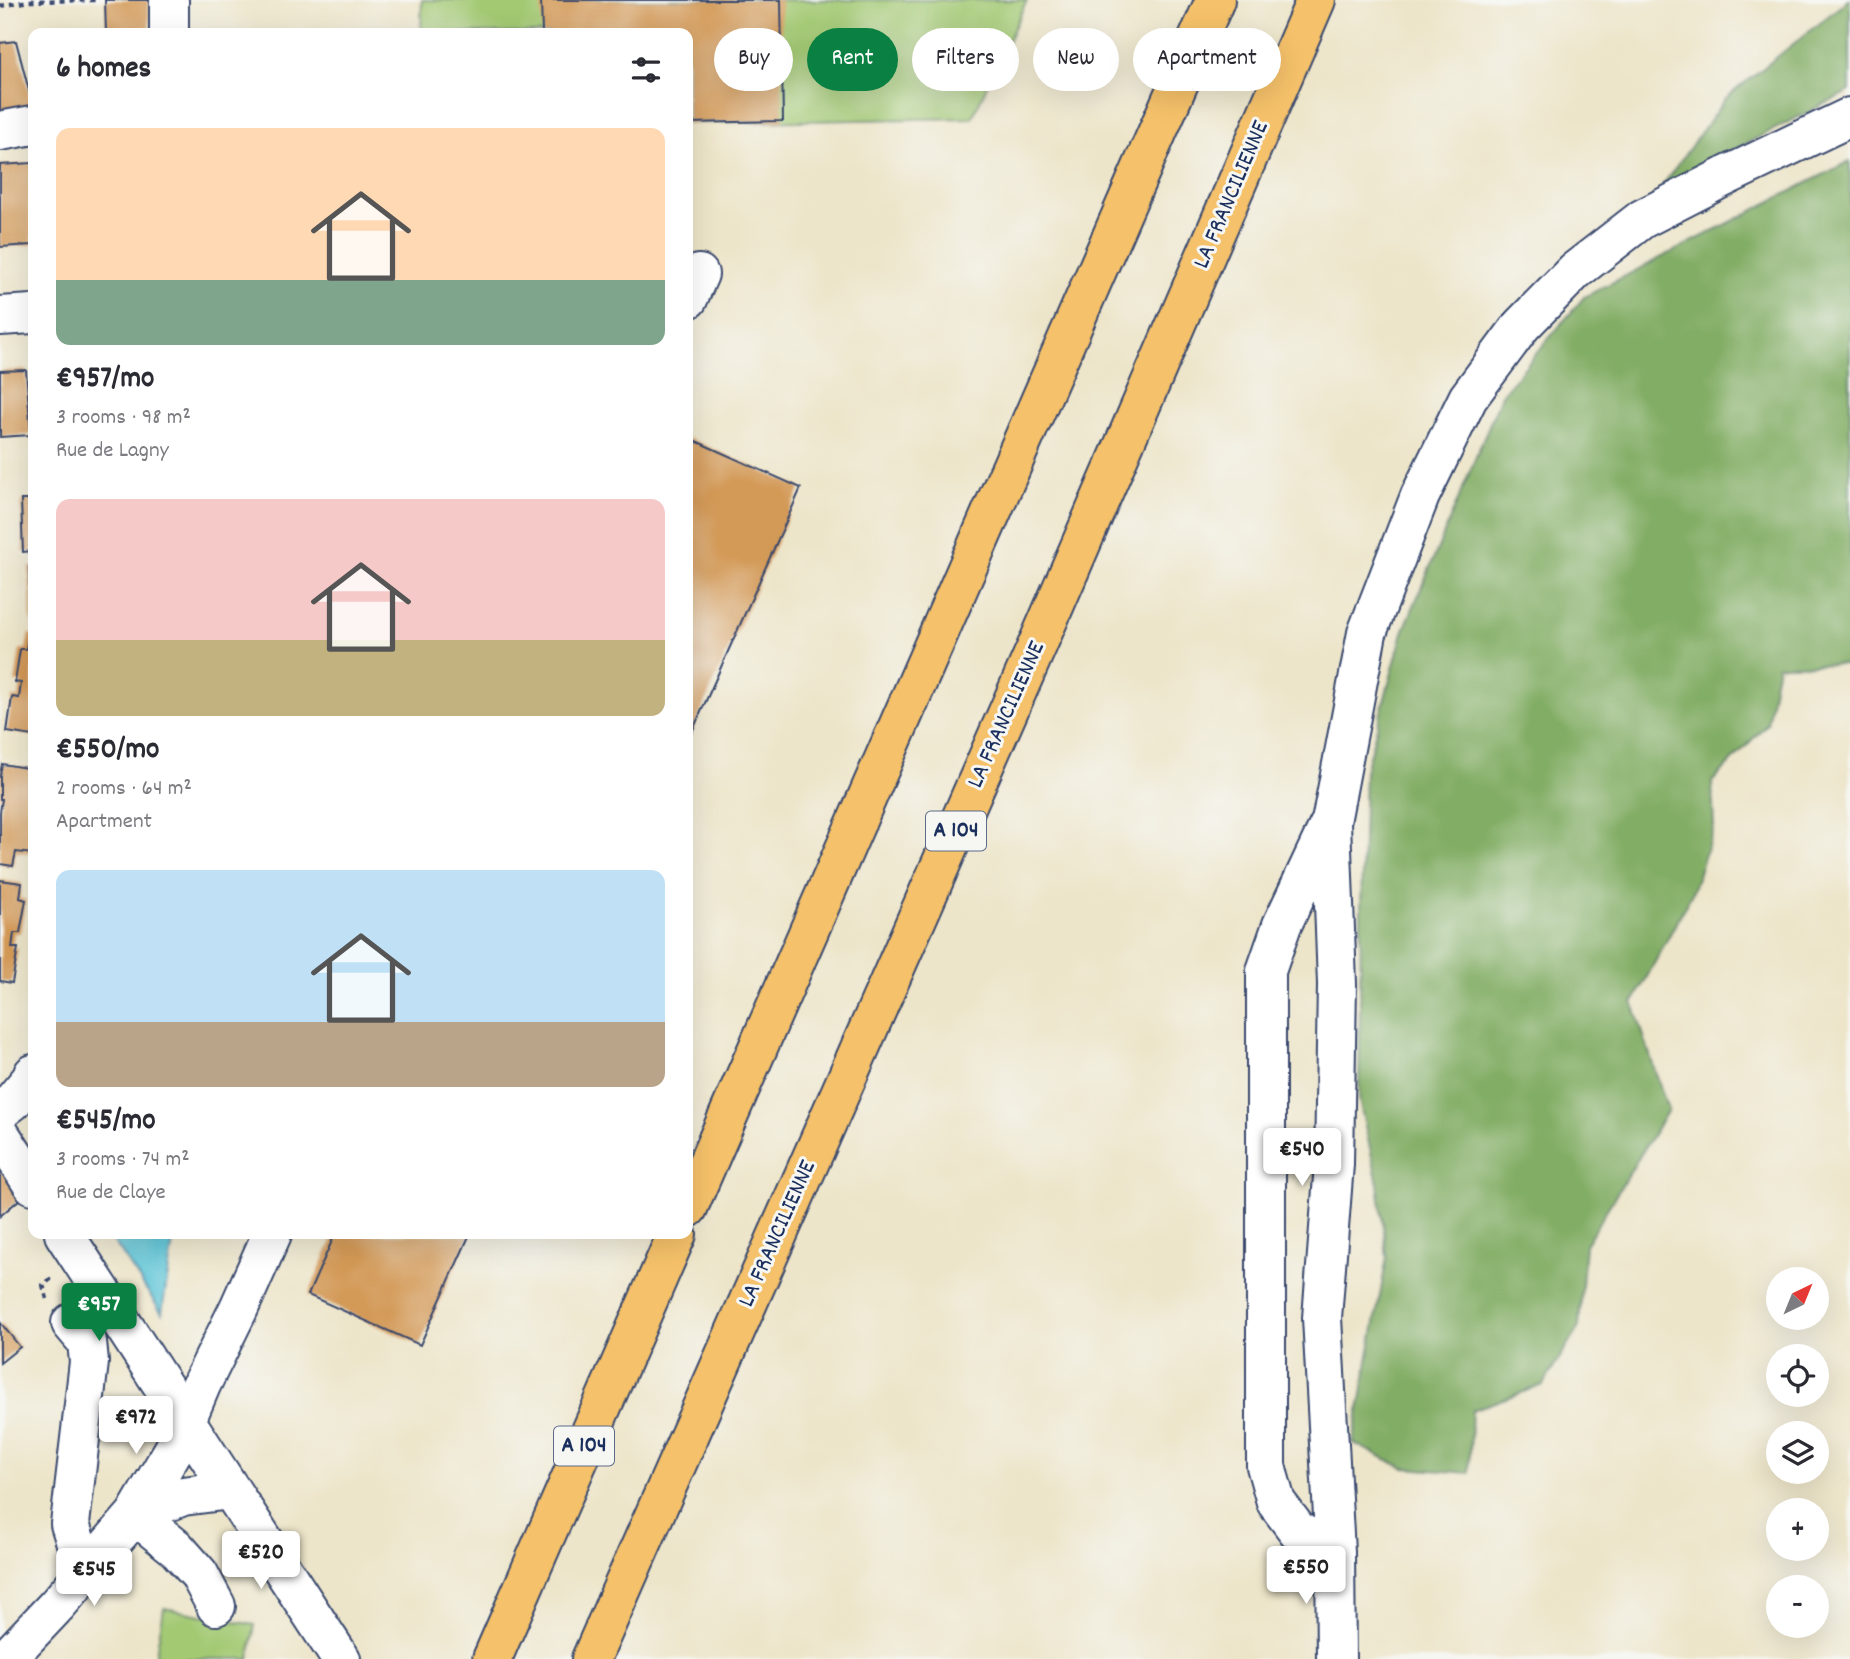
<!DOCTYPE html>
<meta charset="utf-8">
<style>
:root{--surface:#fff;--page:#f7f7f7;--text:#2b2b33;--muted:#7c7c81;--accent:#0b8043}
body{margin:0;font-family:Dekko,sans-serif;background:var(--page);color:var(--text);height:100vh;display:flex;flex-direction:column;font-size:26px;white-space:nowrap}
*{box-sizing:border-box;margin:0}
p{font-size:23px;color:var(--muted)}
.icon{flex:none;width:38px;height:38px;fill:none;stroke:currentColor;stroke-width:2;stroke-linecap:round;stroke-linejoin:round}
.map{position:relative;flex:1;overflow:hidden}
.side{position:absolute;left:28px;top:28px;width:665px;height:1211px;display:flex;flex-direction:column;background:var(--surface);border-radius:14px;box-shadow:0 7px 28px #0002}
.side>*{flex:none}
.hud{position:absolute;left:714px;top:28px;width:665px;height:63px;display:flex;gap:14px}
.needle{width:46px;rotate:43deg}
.buttons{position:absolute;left:1766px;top:1267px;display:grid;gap:14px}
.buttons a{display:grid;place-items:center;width:63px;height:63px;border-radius:50%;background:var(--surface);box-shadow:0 7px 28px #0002;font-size:35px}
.price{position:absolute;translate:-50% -60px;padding:0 16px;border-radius:7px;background:#fff;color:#222;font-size:23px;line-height:46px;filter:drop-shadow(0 2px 4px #0008)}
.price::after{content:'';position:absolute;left:50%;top:42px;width:21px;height:16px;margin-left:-10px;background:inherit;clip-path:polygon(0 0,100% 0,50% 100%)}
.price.selected{background:var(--accent);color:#fff}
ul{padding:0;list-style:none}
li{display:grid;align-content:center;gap:14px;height:371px;padding:0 28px}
li span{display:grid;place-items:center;height:217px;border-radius:14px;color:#555}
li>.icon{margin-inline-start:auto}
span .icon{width:126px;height:126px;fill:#fffc;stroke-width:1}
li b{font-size:30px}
h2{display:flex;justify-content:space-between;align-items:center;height:84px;padding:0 28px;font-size:30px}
.chip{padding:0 24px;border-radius:32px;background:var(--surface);box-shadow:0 7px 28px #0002;font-size:24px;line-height:63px}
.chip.selected{background:var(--accent);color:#fff}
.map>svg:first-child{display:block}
.green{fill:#a3c973;stroke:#5f7c68;stroke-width:2}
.forest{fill:#82ad65;stroke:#4e6e62;stroke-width:2}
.water{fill:#5bc4d7;stroke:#3b7a9a;stroke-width:2}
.building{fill:#d39957}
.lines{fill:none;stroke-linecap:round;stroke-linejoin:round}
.minor-casing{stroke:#3a4a6e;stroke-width:42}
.highway-casing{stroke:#3a4a6e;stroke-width:42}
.path{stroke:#3a4a6e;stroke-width:4.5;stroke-dasharray:5 5;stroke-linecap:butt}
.minor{stroke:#fff;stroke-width:38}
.highway{stroke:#f5c16b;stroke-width:38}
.labels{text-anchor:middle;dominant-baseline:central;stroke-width:6;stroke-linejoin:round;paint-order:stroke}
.shield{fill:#f6f6f2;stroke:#5d6b8a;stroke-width:2}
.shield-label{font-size:23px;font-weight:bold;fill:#1b2f5e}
.street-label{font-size:24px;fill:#1b2f5e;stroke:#f6f6f2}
</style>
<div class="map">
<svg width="1850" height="1659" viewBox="0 0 1850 1659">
<rect width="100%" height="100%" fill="#f6f6f2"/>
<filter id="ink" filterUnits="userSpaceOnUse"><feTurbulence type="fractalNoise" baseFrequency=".0143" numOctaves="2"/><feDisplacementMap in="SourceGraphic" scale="14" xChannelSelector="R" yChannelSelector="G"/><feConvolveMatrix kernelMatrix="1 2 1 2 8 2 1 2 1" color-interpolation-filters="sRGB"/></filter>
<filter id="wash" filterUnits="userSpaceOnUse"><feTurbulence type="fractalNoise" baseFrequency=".00686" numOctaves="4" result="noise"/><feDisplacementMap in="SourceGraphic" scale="28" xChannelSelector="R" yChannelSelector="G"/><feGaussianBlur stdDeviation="1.57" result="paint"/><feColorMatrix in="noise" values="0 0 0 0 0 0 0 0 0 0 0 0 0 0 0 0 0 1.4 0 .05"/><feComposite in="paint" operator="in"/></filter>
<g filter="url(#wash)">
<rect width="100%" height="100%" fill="#ede5c9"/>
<!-- green -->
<path class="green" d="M422 0H1027L972 118 688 123V33H421Z
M164 1608 255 1625 249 1659H155Z"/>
<!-- forest -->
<path class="forest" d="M1848 0H1850V91L1662 186 1726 98Z
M1850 161V664L1778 665 1767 724 1712 782 1714 827 1692 893 1633 1003 1668 1110 1585 1245 1579 1327 1543 1385 1472 1410 1469 1473 1404 1468 1353 1443 1387 1257 1378 1183 1359 1100 1361 906 1365 771 1403 632 1502 394 1584 297Z"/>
<!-- water -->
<path class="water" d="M109 1234H174L162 1313Z"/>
<g id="blocks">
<!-- building -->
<path class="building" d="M105 0H149L150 33H106Z
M541 0H781L783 121 688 123V33H542Z
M16 41 33 106 0 114V43Z
M33 163V245L0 247V165Z
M26 370 31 435 0 437V371Z
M689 438 801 488 688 741V442Z
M21 500H33V551L23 552Z
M29 567H33V622H31Z
M29 634 33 635V736L7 732 12 697 19 698 21 683 15 682 20 649H26Z
M2 764 33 769V854L16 852 13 866 0 864V812L2 799H0V775Z
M0 880 22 883 20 898 26 900 20 933H14L12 948H18L12 983 0 981Z
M0 1167 20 1199 0 1216Z
M335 1234H470L420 1345 308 1295Z
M0 1322 20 1347 0 1363Z"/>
</g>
</g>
<g filter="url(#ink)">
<use href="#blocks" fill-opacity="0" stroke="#3a4a6e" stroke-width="2"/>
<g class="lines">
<defs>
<path id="minor" d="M169 0V33
M0 131 33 125
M688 299 699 274
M0 316 33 314
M1328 827 1282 925 1266 971V1466L1276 1502 1298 1531 1335 1552
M0 1111 12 1102 32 1078 33 1074
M0 1134 33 1185
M64 1234 341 1659
M71 1323 87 1342 89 1362 70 1524 85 1571
M135 1515 176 1548 199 1574 216 1606
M135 1515 183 1496 230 1490
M6 1659 57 1605 135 1515 174 1449 201 1385 239 1308 272 1234
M1336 1659 1335 1552 1322 1318 1334 1164 1337 984 1331 822 1367 633 1420 496 1468 398 1522 325 1575 271 1642 219 1722 178 1850 117"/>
<path id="highway" d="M688 1208 1215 0
M492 1659 677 1234
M591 1659 1037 646 1316 0"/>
</defs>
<!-- minor casing -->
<use href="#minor" class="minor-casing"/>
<!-- highway casing -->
<use href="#highway" class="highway-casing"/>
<!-- path -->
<path class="path" d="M0 6 29 1 97 0
M47 1299 43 1285 52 1278"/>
<!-- minor -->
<use href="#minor" class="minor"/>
<!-- highway -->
<use href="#highway" class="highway"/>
</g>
</g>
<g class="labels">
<!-- shield labels -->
<g class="shield">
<rect x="926" y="811.5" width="60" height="39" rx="5"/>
<rect x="554" y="1426.5" width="60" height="39" rx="5"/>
</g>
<g class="shield-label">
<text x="956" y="831">A 104</text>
<text x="584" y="1446">A 104</text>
</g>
<!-- street labels -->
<g class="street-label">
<text transform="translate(1232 195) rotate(-67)">LA FRANCILIENNE</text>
<text transform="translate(1007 715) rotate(-66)">LA FRANCILIENNE</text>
<text transform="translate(778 1234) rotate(-66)">LA FRANCILIENNE</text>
</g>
</g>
</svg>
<div class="buttons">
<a><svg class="needle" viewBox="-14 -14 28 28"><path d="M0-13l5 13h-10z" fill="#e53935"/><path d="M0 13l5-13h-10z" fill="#7c7c81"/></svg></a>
<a><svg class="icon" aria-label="locate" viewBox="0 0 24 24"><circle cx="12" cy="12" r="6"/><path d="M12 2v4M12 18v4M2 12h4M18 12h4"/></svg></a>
<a><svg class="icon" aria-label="layers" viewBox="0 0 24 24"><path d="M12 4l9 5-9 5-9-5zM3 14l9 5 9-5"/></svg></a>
<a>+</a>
<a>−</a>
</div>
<b class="price" style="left:1302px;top:1188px">€540</b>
<b class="price selected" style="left:99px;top:1343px">€957</b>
<b class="price" style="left:136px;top:1456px">€972</b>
<b class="price" style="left:261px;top:1591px">€520</b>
<b class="price" style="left:1306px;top:1606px">€550</b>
<b class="price" style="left:94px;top:1608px">€545</b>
<div class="hud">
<a class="chip">Buy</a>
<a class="chip selected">Rent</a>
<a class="chip">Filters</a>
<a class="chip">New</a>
<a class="chip">Apartment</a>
</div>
<section class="side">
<h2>6 homes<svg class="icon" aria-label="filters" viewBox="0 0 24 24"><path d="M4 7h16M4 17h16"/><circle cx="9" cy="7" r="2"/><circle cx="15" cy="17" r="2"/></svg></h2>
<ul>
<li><span style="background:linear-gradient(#ffd9b3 70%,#7fa58c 0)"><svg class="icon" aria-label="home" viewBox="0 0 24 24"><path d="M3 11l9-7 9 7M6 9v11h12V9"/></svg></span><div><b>€957/mo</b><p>3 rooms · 98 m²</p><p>Rue de Lagny</p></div></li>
<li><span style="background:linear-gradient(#f6c9c9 65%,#c2b280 0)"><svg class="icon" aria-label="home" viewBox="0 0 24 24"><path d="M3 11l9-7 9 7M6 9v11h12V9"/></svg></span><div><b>€550/mo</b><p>2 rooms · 64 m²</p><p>Apartment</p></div></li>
<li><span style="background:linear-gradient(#bfe0f5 70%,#b9a48a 0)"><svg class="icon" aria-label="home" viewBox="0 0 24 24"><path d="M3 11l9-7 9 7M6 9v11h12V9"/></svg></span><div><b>€545/mo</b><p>3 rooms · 74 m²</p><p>Rue de Claye</p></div></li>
</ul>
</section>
</div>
